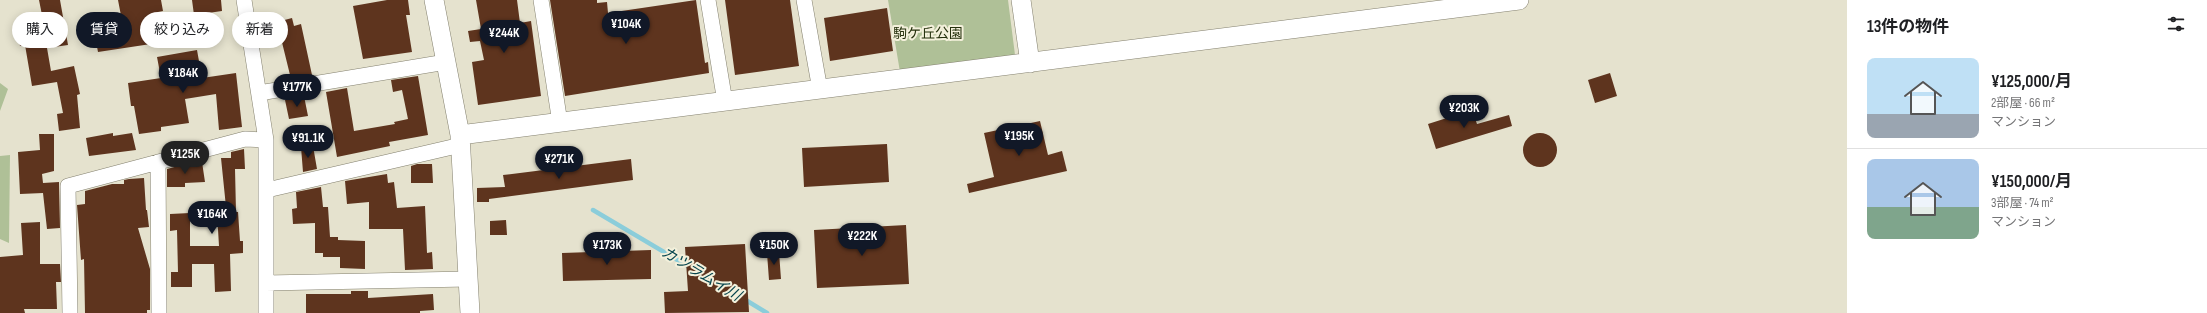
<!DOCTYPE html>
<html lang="ja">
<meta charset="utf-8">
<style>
:root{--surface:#fff;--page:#f6f6f6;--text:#202124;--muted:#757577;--line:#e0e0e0;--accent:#111827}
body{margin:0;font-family:"Sofia Sans Condensed","Noto Sans JP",sans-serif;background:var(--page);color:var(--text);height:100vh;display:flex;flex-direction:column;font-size:15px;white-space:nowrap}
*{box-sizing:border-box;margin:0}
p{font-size:13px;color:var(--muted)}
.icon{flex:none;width:22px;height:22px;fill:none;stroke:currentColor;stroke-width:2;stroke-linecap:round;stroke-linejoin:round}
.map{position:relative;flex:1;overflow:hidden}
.details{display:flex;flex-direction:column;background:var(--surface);width:360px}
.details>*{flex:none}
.hud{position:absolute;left:12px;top:12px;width:380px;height:36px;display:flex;gap:8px}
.price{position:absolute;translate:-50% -34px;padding:0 9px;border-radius:14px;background:var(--accent);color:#fff;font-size:13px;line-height:26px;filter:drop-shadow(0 1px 2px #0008)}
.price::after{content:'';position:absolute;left:50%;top:24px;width:12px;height:9px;margin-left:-6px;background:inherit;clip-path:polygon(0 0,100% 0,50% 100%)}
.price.on{background:#222;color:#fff}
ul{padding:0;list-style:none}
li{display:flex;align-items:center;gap:12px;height:100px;padding:0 20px}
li+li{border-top:1px solid var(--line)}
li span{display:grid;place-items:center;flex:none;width:112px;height:80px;border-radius:8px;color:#555}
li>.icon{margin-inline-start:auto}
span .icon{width:48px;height:48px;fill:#fffc;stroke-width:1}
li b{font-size:17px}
h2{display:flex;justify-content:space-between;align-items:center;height:48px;padding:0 20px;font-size:17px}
.chip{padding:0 14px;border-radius:18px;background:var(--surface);box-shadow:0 2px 10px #0003;font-size:14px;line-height:36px}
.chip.on{background:var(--accent);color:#fff}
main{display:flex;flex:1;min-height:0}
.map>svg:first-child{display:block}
.green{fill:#afc097}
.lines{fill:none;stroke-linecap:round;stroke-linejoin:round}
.stream{stroke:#8bcdda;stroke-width:4.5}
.building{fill:#5e341e}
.minor-casing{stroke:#84816f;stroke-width:16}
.tertiary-casing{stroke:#84816f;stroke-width:20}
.minor{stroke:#fff;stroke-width:15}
.tertiary{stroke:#fff;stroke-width:19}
.labels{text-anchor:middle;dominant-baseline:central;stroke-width:4;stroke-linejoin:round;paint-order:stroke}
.park-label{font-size:14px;fill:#24300c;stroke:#f3f0db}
.water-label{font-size:15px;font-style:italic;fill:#06454e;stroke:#f3f0db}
</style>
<main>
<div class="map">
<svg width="1847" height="313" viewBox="0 0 1847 313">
<rect width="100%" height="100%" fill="#e5e2ce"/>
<!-- green -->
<path class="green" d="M888 0H1008L1015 55 900 72Z
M0 83 8 89 0 111Z
M10 155 9 243 0 239V156Z"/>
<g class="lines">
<!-- stream -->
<path class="stream" d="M593 210 691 268
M744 299 767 313"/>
</g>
<!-- building -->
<path class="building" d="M39 0H60L68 45 47 48 51 71 74 66 80 94 77 95 80 128 59 131 57 114 63 113 57 82 32 86 25 45 20 46 15 20 42 15Z
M118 0H161L163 11 158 12 164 42 98 52 94 31 123 26Z
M192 0H221L222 11 194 15Z
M387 0H408L410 15H406L412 52 363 59 353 6Z
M476 0H517L520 23 531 21 541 96 478 105 472 62 484 60 480 41 470 42 468 31 481 29Z
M550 0H597V3L607 2 608 13 696 0 705 63 708 62 709 73 565 96Z
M725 0H790L799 66 735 75Z
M887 8 893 51 830 61 824 18Z
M292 18 294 26 301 24 312 75 291 79 277 22Z
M197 50 202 78 236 73 242 127 219 130 216 94 185 99 189 123 161 127V131L139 134 134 106H131L128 83 161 78 157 57Z
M1610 73 1617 96 1595 103 1588 80Z
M418 76 428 135 389 142 390 146 337 157 326 92 347 88 354 131 395 124 394 122 408 119 402 90 393 92 391 80Z
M304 96 308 116 289 119 285 100Z
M1472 110 1477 124 1509 115 1512 126 1436 149 1428 124Z
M1040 121 1048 155 1062 151 1067 171 969 193 967 184 994 177 984 133Z
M113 133V136L132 133 136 150 89 156 86 138Z
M1523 150a17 17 0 1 1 34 0a17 17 0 1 1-34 0Z
M39 134H54V171L42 174 43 183 59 182 60 228 47 229 43 193 20 194 18 152 40 150Z
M887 144 889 182 804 187 802 148Z
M313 146 317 169 303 172 301 147Z
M244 149 245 169H235L236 212H238L240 241H243V253L230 254 231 291 215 292 214 264H192V287H171V272H178L177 230 170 231V214L190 213V246H219L217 213H223V207H226L221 158H231V152Z
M631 159 633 180 489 199V202H477V188L505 187 503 175Z
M193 162H202L205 182 185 183V187H167V169Z
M417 164H432L433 183H411V166Z
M387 174 388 183 394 182 397 208 425 206 427 253 432 252 433 269 405 270 403 229H369V202L347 204 345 181Z
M144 178 146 210H147L149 227 138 228 150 269V310H147V313H85L84 259 81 260 77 205 85 204V191L112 184H124V180L129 179Z
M321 187 323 207H328L330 237H338V240L365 241V269L340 268V257H323V253H315V223L293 224 292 209 297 208 296 192Z
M506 220 507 235H490V221Z
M40 222V264H60L61 282H56L57 309H24L25 313H0V257L23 255 21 223Z
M906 225 909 284 817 288 814 230Z
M745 244 749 312 665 313 664 292 688 291 685 247Z
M651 250V279L563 281 562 253Z
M779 252 781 279 769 280 767 253Z
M351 291H368V298L433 294 434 310 420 311V313H306V294H351Z"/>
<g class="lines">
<defs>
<path id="minor" d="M244 0 266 140V313
M541 0 560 123
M708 0 725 102
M804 0 820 90
M259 93 446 62
M158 162 159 313
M267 190 461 145
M266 283 468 279
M70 313 68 186 245 139 266 140"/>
<path id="tertiary" d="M434 0 460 135 470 313
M1021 0 1030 63
M460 135 1519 0"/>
</defs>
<!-- minor casing -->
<use href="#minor" class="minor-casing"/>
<!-- tertiary casing -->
<use href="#tertiary" class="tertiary-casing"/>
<!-- minor -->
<use href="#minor" class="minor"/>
<!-- tertiary -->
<use href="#tertiary" class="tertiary"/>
</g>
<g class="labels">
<!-- park labels -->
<g class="park-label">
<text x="928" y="33">駒ケ丘公園</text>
</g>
<!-- water labels -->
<g class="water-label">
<text transform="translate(701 274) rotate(31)">カツラムイ川</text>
</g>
</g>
</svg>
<b class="price" style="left:626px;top:45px">¥104K</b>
<b class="price" style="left:504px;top:54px">¥244K</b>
<b class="price" style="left:183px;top:94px">¥184K</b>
<b class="price" style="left:297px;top:108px">¥177K</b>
<b class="price" style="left:1464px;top:129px">¥203K</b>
<b class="price" style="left:1019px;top:157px">¥195K</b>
<b class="price" style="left:308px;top:159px">¥91.1K</b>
<b class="price on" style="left:185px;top:175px">¥125K</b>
<b class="price" style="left:559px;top:180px">¥271K</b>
<b class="price" style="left:212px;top:235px">¥164K</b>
<b class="price" style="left:862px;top:257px">¥222K</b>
<b class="price" style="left:607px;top:266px">¥173K</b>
<b class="price" style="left:774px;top:266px">¥150K</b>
<div class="hud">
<a class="chip">購入</a>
<a class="chip on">賃貸</a>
<a class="chip">絞り込み</a>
<a class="chip">新着</a>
</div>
</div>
<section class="details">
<h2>13件の物件<svg class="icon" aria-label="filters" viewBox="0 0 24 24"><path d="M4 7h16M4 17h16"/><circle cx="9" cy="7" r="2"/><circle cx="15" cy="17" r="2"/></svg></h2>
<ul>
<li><span style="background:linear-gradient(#bfe0f5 70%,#9aa5b1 0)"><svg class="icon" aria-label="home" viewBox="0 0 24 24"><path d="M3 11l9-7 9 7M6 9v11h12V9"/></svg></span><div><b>¥125,000/月</b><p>2部屋 · 66 m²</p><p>マンション</p></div></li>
<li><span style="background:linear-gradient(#a9c7e8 60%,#7fa58c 0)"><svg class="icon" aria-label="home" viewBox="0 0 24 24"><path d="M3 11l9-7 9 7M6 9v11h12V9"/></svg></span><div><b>¥150,000/月</b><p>3部屋 · 74 m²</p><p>マンション</p></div></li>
</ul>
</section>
</main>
